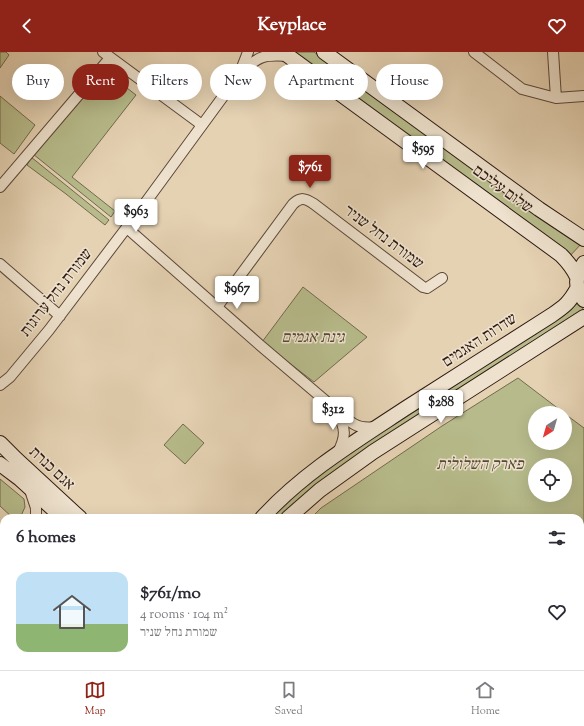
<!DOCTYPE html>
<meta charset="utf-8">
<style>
:root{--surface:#fff;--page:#f7f7f7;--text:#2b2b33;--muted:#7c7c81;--line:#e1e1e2;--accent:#8f2418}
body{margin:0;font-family:"Sorts Mill Goudy","Frank Ruhl Libre",serif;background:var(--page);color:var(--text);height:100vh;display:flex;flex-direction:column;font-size:15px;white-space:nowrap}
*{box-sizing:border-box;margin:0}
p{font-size:13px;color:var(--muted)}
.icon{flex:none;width:22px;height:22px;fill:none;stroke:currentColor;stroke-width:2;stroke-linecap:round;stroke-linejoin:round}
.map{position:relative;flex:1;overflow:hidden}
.panel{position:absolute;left:0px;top:462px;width:584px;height:156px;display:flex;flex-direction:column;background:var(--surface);border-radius:12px 12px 0 0;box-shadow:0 4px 16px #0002}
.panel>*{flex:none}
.hud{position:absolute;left:12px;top:12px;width:560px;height:36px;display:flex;gap:8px}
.needle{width:26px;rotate:217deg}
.tools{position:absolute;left:528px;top:354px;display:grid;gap:8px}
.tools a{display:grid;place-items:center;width:44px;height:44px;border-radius:50%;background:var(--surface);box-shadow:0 4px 16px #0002;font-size:20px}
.price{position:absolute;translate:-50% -34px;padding:0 9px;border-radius:4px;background:#fff;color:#222;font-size:13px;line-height:26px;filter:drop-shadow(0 1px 2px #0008)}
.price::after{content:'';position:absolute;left:50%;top:24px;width:12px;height:9px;margin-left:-6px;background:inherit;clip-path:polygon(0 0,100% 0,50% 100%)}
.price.selected{background:var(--accent);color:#fff}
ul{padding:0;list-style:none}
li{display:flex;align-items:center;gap:12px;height:100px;padding:0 16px}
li+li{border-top:1px solid var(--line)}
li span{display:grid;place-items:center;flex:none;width:112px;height:80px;border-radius:12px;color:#555}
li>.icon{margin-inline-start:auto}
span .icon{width:48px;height:48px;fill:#fffc;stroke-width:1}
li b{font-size:17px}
h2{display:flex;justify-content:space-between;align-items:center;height:48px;padding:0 16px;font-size:17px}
.pill{padding:0 14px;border-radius:18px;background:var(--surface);box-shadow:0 4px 16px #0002;font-size:14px;line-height:36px}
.pill.selected{background:var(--accent);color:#fff}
header{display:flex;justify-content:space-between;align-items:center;height:52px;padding:0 16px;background:var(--accent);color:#fff;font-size:18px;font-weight:700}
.tab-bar{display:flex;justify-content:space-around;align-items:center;height:56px;border-top:1px solid var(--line);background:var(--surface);font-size:11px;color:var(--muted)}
.tab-bar a{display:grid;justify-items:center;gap:2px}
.tab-bar .selected{color:var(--accent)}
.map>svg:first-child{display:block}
.green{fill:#b7bb8b;stroke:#726a4e;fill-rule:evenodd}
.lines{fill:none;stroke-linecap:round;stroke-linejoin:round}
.street-casing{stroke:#5c473a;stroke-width:12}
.secondary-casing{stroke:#2e1912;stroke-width:16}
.street{stroke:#eee2ce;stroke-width:10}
.secondary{stroke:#eee2ce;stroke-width:14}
.labels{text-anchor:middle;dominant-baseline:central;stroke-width:3;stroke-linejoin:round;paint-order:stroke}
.street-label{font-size:16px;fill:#2e1912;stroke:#eee2ce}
.park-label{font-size:16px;font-style:italic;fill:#574a36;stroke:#eee2ce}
</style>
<header><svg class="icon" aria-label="back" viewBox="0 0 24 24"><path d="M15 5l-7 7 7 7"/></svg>Keyplace<svg class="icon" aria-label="heart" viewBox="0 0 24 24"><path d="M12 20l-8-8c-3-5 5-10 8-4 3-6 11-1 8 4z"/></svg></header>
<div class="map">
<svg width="584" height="618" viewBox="0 0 584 618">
<rect width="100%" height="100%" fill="#e5d2b3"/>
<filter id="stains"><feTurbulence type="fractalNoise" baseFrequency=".005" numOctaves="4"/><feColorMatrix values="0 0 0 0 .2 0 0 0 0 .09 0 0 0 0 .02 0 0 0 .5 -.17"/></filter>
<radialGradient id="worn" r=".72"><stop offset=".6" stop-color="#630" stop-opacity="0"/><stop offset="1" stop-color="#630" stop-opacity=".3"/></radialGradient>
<!-- green -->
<path class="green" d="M0 0H6L9 3 0 16Z
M294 0H314L525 154 582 191 569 205Z
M109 22 136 43 72 125 115 159 111 165 33 102 96 24Z
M0 44 35 73 14 102 0 91Z
M31 105 109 168 105 173 66 142 27 113Z
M303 235 367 285 314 330 262 290Z
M578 251 584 258 300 448 280 466H269L291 445 337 408 496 306Z
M518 326 564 361H535V391H565V362L584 376V618H199L200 614H580V466H311L321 456 442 374ZM535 413H565V443H535Z
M183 372 204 391 185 412 164 393Z
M0 427 24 447 25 455 20 466H13L0 454Z
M16 614H83L82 618H12Z"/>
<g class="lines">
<defs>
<path id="street" d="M103 0 202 73
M474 0 522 37 556 46 584 44
M553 0 556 46
M241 18 248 0
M0 135 110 6
M127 176 261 294 347 367C357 376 364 376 377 375
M0 212 60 264
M217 255 293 152C301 145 305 146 314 152L423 235 427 236 442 226
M0 333 10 325 49 278 143 154 241 20C259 4 264 2 289 4
M337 361C346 376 346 385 338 400
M30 438 36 456V466
M0 517 4 513"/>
<path id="secondary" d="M283 0 561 203C568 210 573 216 577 225
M324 0 539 157 584 187
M584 211C575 224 574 235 584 248
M0 391 16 407 80 466
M0 412 20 427 63 466
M262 466C303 421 356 389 406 356 455 325 503 294 552 263 565 254 569 251 577 237
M288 466 320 438 373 400 584 265
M160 618 161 614
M181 618 182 614"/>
</defs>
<!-- street casing -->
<use href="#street" class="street-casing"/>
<!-- secondary casing -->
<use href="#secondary" class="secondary-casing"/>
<!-- street -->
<use href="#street" class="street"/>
<!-- secondary -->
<use href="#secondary" class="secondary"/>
</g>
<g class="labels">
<!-- street labels -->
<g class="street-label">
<text transform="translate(502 138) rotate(36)">שלום עליכם</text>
<text transform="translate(383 186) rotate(37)">שמורת נחל שניר</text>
<text transform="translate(57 241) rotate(-52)">שמורת נחל ערוגות</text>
<text transform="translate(480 289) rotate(-33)">שדרות האגמים</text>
<text transform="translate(51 417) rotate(43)">אגם כנרת</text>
</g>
<!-- park labels -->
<g class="park-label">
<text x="313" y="286">גינת אגמים</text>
<text x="480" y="413">פארק השלולית</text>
</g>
</g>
<rect width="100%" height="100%" filter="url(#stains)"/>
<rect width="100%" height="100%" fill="url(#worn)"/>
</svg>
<div class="tools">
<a><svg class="needle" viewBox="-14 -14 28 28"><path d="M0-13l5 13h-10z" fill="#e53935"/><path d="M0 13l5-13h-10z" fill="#7c7c81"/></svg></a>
<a><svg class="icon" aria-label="locate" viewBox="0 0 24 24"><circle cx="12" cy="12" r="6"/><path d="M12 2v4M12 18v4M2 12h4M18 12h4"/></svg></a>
</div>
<b class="price" style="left:423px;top:118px">$595</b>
<b class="price selected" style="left:310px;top:137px">$761</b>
<b class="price" style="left:136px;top:181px">$963</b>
<b class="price" style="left:237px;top:258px">$967</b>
<b class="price" style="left:441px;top:372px">$288</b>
<b class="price" style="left:333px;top:379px">$312</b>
<div class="hud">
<a class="pill">Buy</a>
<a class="pill selected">Rent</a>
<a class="pill">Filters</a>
<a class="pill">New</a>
<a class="pill">Apartment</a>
<a class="pill">House</a>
</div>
<section class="panel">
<h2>6 homes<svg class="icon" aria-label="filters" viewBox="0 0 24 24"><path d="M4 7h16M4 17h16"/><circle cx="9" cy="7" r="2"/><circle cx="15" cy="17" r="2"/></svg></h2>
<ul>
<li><span style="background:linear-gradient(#bfe0f5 65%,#8fb573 0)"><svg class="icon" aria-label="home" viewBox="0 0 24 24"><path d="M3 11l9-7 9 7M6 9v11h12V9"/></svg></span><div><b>$761/mo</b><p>4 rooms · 104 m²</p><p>שמורת נחל שניר</p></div><svg class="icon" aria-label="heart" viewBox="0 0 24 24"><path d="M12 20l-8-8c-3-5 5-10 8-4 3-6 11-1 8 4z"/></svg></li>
</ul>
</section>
</div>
<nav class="tab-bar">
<a class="selected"><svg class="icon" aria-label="map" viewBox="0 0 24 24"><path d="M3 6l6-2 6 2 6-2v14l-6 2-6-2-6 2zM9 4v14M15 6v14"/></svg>Map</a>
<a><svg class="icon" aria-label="saved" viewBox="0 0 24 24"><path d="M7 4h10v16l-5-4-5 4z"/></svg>Saved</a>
<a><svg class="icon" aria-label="home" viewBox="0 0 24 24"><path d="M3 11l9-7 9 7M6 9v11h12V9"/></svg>Home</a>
</nav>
